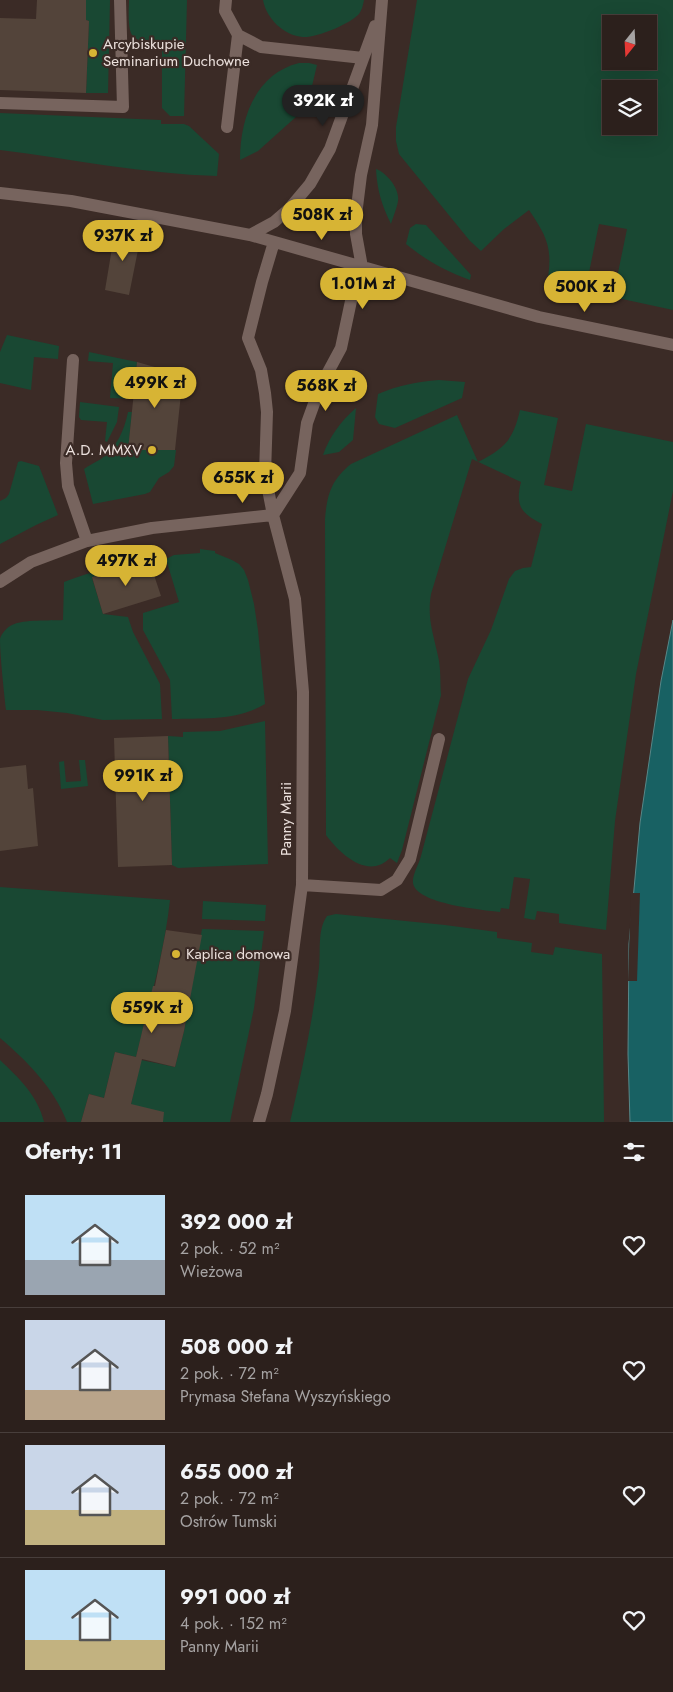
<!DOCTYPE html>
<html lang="pl">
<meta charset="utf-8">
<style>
:root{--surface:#2c201c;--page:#342825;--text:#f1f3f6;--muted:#a6a3a3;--line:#483e3b;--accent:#d7b434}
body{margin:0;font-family:Jost,sans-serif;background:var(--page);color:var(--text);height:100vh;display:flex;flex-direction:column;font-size:19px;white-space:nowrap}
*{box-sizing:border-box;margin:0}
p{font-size:16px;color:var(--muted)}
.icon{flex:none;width:28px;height:28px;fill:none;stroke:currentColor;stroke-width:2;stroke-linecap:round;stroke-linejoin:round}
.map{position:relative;height:1122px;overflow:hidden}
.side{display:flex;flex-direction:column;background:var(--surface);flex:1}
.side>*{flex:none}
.needle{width:32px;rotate:198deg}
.tools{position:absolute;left:602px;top:15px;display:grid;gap:10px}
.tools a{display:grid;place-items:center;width:55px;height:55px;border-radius:0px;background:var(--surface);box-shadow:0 5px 20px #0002,0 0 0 1px var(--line);font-size:25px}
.price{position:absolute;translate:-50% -42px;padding:0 11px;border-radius:18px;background:var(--accent);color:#111;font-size:16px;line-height:32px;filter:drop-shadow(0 1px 2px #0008)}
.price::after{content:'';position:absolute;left:50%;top:30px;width:15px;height:11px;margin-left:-8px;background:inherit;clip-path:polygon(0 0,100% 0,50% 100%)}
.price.selected{background:#222;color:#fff}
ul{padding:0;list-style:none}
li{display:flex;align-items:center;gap:15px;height:125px;padding:0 25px}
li+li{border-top:1px solid var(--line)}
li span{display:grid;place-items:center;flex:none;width:140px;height:100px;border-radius:0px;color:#555}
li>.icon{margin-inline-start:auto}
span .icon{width:60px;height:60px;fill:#fffc;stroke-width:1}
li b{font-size:21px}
h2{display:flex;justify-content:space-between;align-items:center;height:60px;padding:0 25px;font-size:21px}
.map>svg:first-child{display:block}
.green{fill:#194833;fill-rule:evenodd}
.water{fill:#186163;stroke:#588788}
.pier{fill:#3b2b26}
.building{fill:#53443a}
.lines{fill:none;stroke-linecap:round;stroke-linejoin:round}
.minor{stroke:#77645e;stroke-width:12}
.poi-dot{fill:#d7b434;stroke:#3b2b26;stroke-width:2}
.labels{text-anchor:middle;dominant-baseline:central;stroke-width:4.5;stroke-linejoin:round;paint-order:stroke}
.poi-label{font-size:15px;fill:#ece1dd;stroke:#3b2b26;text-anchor:start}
.street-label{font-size:15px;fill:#ece1dd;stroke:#3b2b26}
</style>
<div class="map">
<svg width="673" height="1122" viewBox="0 0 673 1122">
<rect width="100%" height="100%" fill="#3b2b26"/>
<!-- green -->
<path class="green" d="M86 0H110L108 93H86L89 21 86 20Z
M129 0H187L184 116H170L162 108V51C154 46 140 42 133 36 127 30 129 8 129 0Z
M263 0H364C363 5 362 10 359 14 350 24 316 38 303 37 284 36 266 18 263 0Z
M417 0H673V310L613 297 627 229 599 224 585 292 547 284C553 249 548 238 529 210L504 229 481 251 470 241 399 154 396 141V127ZM611 24H649V61H611ZM611 89H649V126H611Z
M299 63H309L317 65 307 107 258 151 240 160C240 119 255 74 299 63Z
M0 113 161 120V124H184L189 126 219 154 217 176C144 174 72 159 0 150Z
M376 169C387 173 400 189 398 201 397 208 393 217 391 224 382 206 377 190 376 169Z
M416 224 426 225 471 275 470 280C445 271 427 261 406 244L410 228Z
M7 335 59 346 58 359 34 357 31 390 0 383V352Z
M89 352 137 362 133 399 110 398 113 363 88 361Z
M439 380 465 382 462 398 395 428 379 424 375 417 378 394C399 385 416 382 439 380Z
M80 402 119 407 117 422 107 442 105 441 107 422 81 420 79 417Z
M356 408 353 440 339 452 323 455C330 436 340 422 356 408Z
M520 410 558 418 544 485 572 491 586 424 673 442V491L636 674 615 821 606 930 559 923V914L537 911 535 920 524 918 530 879 514 877 509 909 501 908 500 912C483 910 416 904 413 883 412 875 419 864 421 856L468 679 491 630 509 579 515 571 523 568 531 567 542 524C521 513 515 506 521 482L472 459 431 594C427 618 433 632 438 656 441 668 440 682 441 695L402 850 397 863 390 858C368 880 340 854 326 835L325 519C327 495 331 480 351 464L457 415 478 462C505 448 513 440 520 410Z
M128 412H132L128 450H176L174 466 169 472 159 478 150 492 145 494 93 504 84 469C89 465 96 462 101 459 117 447 124 431 128 412Z
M21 461 39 466 58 515 36 525 0 544V501L6 498 9 494 18 462Z
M200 549 215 551V553L232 560 239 564 244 570 248 580 254 604 258 630 265 704C237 721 202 718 172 719L170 680 143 630V613L179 602 166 559 174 555 200 553Z
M149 560 92 578 103 614 128 617 133 632 160 684 162 719 103 720 67 713 37 710H6C4 692 0 656 0 639 1 634 7 627 12 625 24 619 49 621 63 620L64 582C91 572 119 563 149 560Z
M265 721 268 864 178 868 172 865 168 736 183 737V732L220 731Z
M79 760H85L88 786 61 789 59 762 64 761 66 782 81 781Z
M0 887 170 900C164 954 149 1004 136 1057L115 1052 104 1098 89 1094 81 1122H67C54 1088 27 1061 0 1038Z
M203 901 266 905 265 921 202 919Z
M336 914 445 925 497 932V938L532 943 531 952 553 955 555 947 602 954 604 1122H290C302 1071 313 1020 319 968 321 951 317 930 327 916Z
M202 929 264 931 254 1008 230 1122H127L141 1060 175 1067 184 1031Z
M0 1060C19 1078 38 1096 44 1122H0Z"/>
<!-- water -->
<path class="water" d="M673 620V1122H630L628 1054 629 944 640 823 661 681Z"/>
<!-- pier -->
<path class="pier" d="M631 893H640L637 981H628Z"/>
<!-- building -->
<path class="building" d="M37 0H86V20L89 21 86 93 0 90V18L36 19Z
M115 230 141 235 129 295 105 290Z
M137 362 183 375 175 450H128Z
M149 560 161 596 103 614 92 577Z
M168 736 172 865 118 867 114 738Z
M26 765 28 789 33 788 38 846 0 851V768Z
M166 930 202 935 184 1031 175 1067 142 1059 131 1104 164 1112 163 1122H81L89 1094 104 1098 115 1052 136 1057 153 986H155Z"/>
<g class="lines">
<!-- minor -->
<path class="minor" d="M226 0 225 11 238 35 261 47 363 58
M0 103 123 107 120 0
M227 127 238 35
M0 193 71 201 250 235 539 317 673 345
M250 235 274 222 289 209 310 184 330 149 375 26
M362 267 356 234V215L361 175 372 125 382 0
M73 360 66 463 68 486 87 541
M273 515 300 473 307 423 320 387 341 348 351 301 362 267
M0 582 31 562 87 541 152 528 273 515
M302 885 381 890 397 880 410 859 439 739
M259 1122 267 1094 285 1011 302 885 303 692 295 599 273 515 265 474 267 412 265 393 261 370 248 338 262 282 274 242"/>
</g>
<!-- markers -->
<g class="poi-dot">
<circle cx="93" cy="53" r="5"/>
<circle cx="152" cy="450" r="5"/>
<circle cx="176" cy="954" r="5"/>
</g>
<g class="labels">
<!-- poi labels -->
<g class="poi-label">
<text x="103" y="44">Arcybiskupie<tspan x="103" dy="17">Seminarium Duchowne</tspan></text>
<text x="142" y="450" text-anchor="end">A.D. MMXV</text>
<text x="186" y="954">Kaplica domowa</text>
</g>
<!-- street labels -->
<g class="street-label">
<text transform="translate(286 819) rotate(-90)">Panny Marii</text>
</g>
</g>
</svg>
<div class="tools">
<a><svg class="needle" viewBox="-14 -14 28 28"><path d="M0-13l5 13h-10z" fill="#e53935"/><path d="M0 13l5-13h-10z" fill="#a6a3a3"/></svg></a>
<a><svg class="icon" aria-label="layers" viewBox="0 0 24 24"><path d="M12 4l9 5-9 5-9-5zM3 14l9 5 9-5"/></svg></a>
</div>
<b class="price selected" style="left:323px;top:127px">392K zł</b>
<b class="price" style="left:322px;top:241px">508K zł</b>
<b class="price" style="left:123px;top:262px">937K zł</b>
<b class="price" style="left:363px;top:310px">1.01M zł</b>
<b class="price" style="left:585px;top:313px">500K zł</b>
<b class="price" style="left:155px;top:409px">499K zł</b>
<b class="price" style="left:326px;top:412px">568K zł</b>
<b class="price" style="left:243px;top:504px">655K zł</b>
<b class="price" style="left:126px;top:587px">497K zł</b>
<b class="price" style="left:143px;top:802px">991K zł</b>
<b class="price" style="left:152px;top:1034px">559K zł</b>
</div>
<section class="side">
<h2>Oferty: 11<svg class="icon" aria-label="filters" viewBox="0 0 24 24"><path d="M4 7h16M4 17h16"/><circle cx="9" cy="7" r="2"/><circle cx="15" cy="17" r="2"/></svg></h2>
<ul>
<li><span style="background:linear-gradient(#bfe0f5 65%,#9aa5b1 0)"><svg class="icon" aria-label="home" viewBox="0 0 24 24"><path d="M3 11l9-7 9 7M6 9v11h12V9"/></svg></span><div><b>392 000 zł</b><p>2 pok. · 52 m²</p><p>Wieżowa</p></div><svg class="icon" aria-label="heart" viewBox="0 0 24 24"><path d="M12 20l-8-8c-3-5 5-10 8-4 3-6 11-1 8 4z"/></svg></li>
<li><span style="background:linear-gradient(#c9d6e8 70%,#b9a48a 0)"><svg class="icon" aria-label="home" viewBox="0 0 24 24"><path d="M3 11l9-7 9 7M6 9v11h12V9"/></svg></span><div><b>508 000 zł</b><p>2 pok. · 72 m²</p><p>Prymasa Stefana Wyszyńskiego</p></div><svg class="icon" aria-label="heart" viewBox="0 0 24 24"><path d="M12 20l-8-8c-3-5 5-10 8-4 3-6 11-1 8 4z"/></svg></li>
<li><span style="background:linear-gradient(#c9d6e8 65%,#c2b280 0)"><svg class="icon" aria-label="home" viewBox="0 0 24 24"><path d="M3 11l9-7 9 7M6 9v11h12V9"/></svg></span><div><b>655 000 zł</b><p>2 pok. · 72 m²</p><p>Ostrów Tumski</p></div><svg class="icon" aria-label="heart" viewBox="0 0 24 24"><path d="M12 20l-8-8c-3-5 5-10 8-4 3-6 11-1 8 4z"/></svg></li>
<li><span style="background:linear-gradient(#bfe0f5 70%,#c2b280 0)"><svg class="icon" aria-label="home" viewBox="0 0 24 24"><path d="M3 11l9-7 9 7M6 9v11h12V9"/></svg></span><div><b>991 000 zł</b><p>4 pok. · 152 m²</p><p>Panny Marii</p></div><svg class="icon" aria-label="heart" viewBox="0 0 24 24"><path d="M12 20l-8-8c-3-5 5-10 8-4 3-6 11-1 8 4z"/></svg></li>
</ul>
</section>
